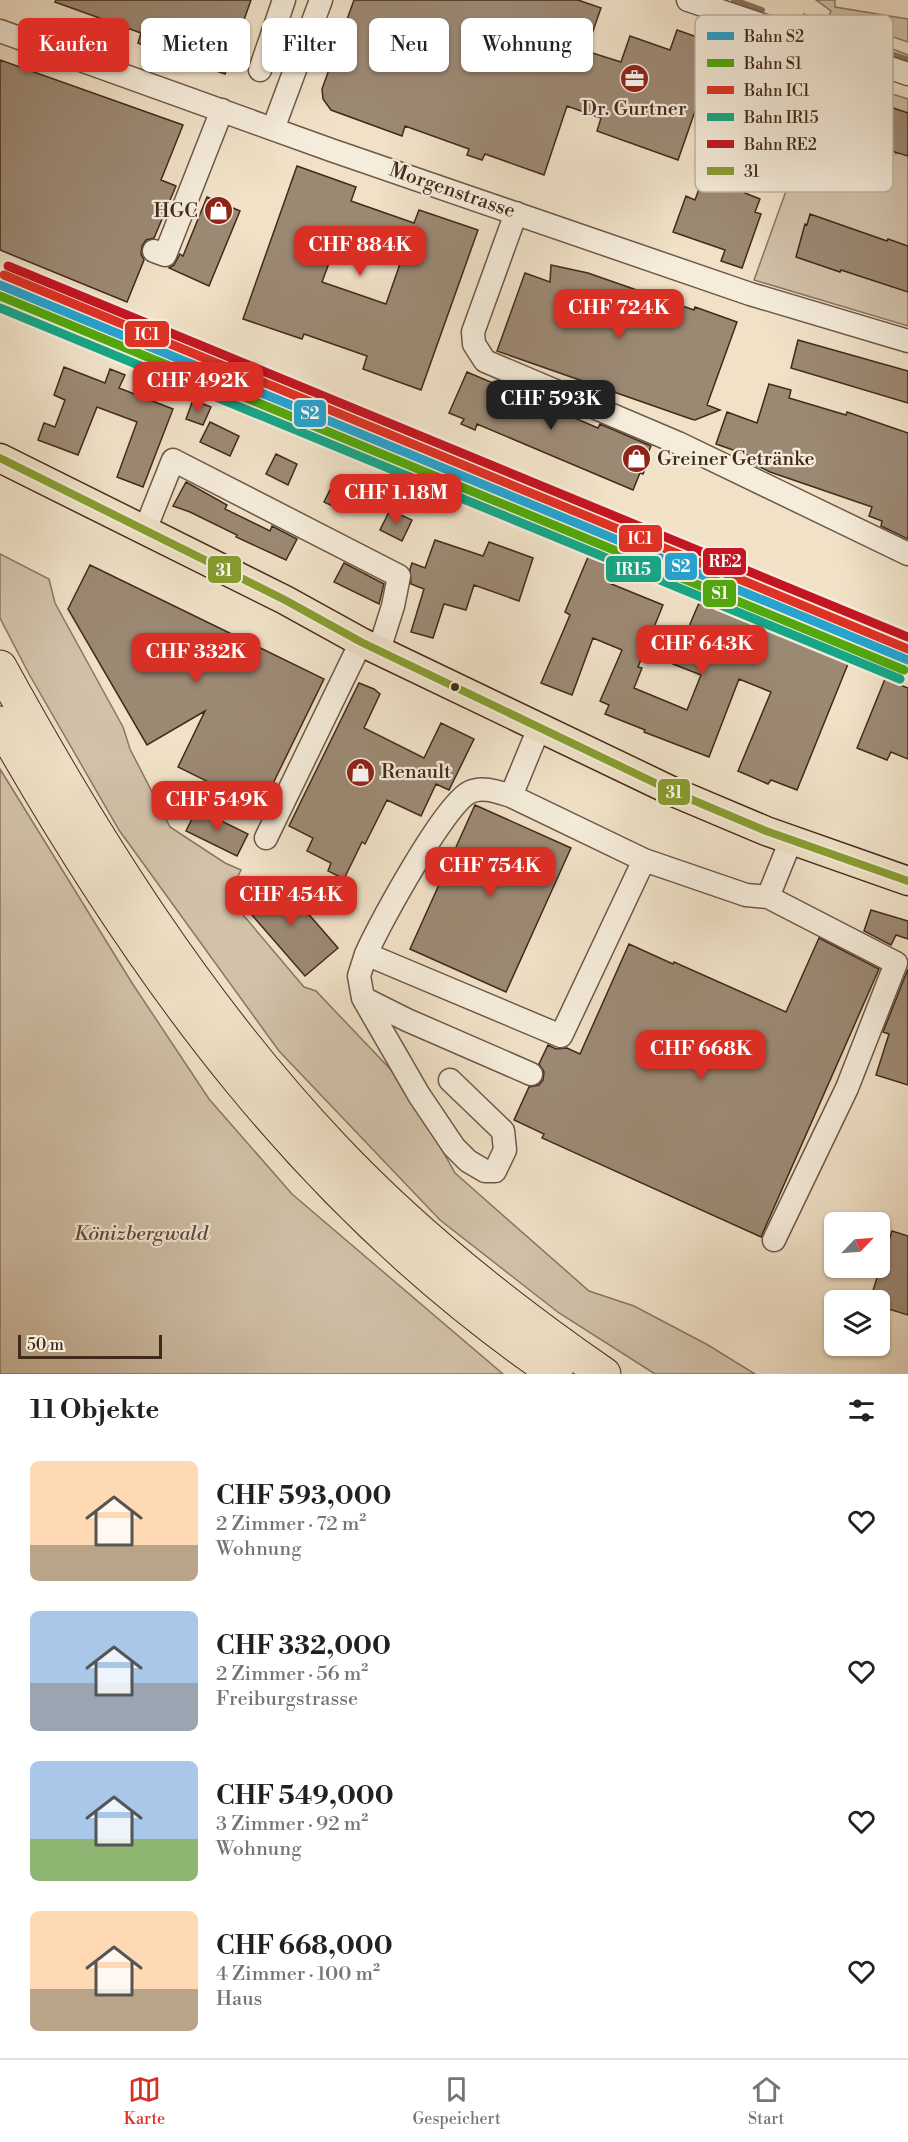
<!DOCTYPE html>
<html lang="de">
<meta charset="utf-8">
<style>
:root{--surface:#fff;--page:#f2f2f2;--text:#202124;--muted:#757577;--line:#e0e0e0;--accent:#d93025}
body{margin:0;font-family:"Libre Bodoni",serif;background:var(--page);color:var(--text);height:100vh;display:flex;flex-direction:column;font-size:22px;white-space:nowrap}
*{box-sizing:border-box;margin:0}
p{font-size:20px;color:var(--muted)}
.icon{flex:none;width:33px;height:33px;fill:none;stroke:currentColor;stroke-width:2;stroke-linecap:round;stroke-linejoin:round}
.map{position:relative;height:1374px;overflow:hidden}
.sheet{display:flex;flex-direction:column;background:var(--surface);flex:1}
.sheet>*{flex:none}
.top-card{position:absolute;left:18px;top:18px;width:600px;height:54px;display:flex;gap:12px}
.needle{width:39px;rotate:65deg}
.fabs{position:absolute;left:824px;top:1212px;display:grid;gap:12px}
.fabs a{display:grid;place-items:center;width:66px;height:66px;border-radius:9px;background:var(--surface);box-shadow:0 2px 4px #0004;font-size:30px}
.scale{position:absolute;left:18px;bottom:15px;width:144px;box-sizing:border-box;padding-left:6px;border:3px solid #422a1b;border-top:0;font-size:16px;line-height:21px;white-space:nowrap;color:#422a1b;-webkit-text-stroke:4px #f5ecdb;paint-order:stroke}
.price{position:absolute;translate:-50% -51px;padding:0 14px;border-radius:12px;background:var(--accent);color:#fff;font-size:20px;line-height:39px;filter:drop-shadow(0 2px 3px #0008)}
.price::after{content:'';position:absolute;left:50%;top:36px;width:18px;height:14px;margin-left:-9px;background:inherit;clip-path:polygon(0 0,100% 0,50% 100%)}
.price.selected{background:#222;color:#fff}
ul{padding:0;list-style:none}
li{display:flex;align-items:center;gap:18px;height:150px;padding:0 30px}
li span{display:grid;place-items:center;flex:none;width:168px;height:120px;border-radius:9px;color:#555}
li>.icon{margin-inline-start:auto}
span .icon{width:72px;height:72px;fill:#fffc;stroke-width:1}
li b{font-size:26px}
h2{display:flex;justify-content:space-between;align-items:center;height:72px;padding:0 30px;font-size:26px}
.chip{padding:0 21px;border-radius:9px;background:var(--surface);box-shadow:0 2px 4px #0004;font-size:21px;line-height:54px}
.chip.selected{background:var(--accent);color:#fff}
.menu{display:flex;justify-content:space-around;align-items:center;height:84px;border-top:2px solid var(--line);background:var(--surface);font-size:16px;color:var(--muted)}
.menu a{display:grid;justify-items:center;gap:3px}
.menu .selected{color:var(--accent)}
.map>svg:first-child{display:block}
.green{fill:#d2c2aa;stroke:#8a7662;stroke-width:1.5}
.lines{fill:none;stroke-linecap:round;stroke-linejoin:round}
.stream{stroke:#87735f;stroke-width:6}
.building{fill:#9c8974;stroke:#422a1b;stroke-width:1.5;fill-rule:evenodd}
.minor-casing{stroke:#6e5846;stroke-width:25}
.major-casing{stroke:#422a1b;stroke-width:31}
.highway-casing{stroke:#422a1b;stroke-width:35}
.minor{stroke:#f5ecdb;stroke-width:22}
.major{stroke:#f0e1c7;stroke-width:28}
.highway{stroke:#f0e1c7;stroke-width:33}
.bus-1-casing{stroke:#f5ecdb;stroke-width:12}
.bus-1{stroke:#889d30;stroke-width:8}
.rail-1-casing{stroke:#f5ecdb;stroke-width:14}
.rail-2-casing{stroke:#f5ecdb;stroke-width:14}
.rail-3-casing{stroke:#f5ecdb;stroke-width:14}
.rail-4-casing{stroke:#f5ecdb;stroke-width:14}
.rail-5-casing{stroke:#f5ecdb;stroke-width:14}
.rail-1{stroke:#27a3ce;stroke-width:9}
.rail-2{stroke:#52a80e;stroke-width:9}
.rail-3{stroke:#dd3327;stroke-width:9}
.rail-4{stroke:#17a787;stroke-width:9}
.rail-5{stroke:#c31622;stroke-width:9}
.bus-dot{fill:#422a1b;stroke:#f5ecdb;stroke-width:2}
.labels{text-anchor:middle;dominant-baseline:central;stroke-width:4.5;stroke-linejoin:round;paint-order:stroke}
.poi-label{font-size:20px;fill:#422a1b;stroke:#f5ecdb;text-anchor:start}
.street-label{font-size:20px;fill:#422a1b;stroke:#f5ecdb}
.park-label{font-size:20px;font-style:italic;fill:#5f4838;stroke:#f5ecdb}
.key{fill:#f5ecdb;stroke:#bfb2a1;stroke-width:1.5}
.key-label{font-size:16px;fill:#422a1b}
.line-badge{stroke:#f5ecdb;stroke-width:2}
.badge-label{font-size:16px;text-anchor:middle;font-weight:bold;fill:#fff}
</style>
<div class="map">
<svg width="908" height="1374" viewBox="0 0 908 1374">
<rect width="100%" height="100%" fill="#f0e1c7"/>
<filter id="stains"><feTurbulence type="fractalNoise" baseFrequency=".00333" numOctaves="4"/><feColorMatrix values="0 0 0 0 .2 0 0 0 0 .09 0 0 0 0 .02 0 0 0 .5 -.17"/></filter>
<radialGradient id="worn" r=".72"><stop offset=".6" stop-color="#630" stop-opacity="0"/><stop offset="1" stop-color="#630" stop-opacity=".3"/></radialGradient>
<!-- green -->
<path class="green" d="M816 0H835V7L908 19V42L829 15 831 11Z
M804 14 908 55V71L811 40Z
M845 79 908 99V113L874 101 873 103 828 121 866 143 889 151 890 149 895 151 896 154 898 150 908 156V326L754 280 817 105 830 109 842 80Z
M0 554 49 579 55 603 123 727 130 749 170 827 225 863 241 870 228 897 304 987 316 991 394 1073 418 1107 455 1173 589 1291 634 1306 708 1345 755 1374H655L559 1313 440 1220 279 1051 119 830 29 674 0 618Z
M0 769 132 983 209 1099 292 1194 503 1374H0Z"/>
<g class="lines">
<!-- stream -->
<path class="stream" d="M734 0 762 10
M817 29 908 60"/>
</g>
<!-- building -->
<path class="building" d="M56 0H251L225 74 138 43 141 33 55 2Z
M354 0H578L601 8 586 51 621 62 630 36 670 50 677 30 717 44 716 48 732 53 756 62 757 59 806 76 787 124 793 126 781 160 756 151 763 130 758 129 767 105 719 88 716 99 701 94 678 160 597 131 601 118 567 106 544 175 485 154 482 160 467 155 469 149 405 126 402 136 331 110 323 99 322 89Z
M0 60 183 125 161 180 176 186 154 238 146 240 142 246 141 254 144 260 127 302 0 250Z
M838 90 908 113V156L862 142 861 144 826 131 830 122 827 121Z
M297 166 356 187 351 201 414 223 419 210 478 230 421 390 363 369 367 356 304 334 302 339 243 319ZM338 239 401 261 386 304 322 282Z
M707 167 733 176 730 184 746 189 745 193 760 199 755 212 761 214 742 268 721 261 725 250 673 232 686 196 695 200Z
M207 197 240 211 209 286 169 268 174 265 180 254 183 256Z
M810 214 887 241 888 239 908 246V292L841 270 840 272 796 257 805 224 807 225Z
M551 265 588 273 694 310 695 307 737 322 707 405 720 410 695 420 691 419 497 351 525 273 550 282Z
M798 340 908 371V403L791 368Z
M64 367 105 383 110 369 125 375 119 388 173 409 143 487 117 477 137 422 97 407 78 455 38 440 44 423 55 427 65 400 54 395Z
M467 372 598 428 600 424 651 446 646 458 649 460 643 474 640 473 633 490 477 424 475 430 461 424 464 419 449 413Z
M769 384 791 390 789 398 846 415 847 412 908 433V539L881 526 882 521 869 516 872 507 770 472 754 464 756 458 716 444 727 412 757 423Z
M193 400 211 407 203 425 186 419Z
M210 422 239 436 230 456 200 442Z
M276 454 297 464 288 485 266 474Z
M186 482 227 505 225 509 270 531 272 526 297 539 286 560 236 537 237 535 190 512 173 506Z
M334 482 355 492 345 512 324 502Z
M390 510 412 520 402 541 380 530Z
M435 540 483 556 489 542 533 558 519 601 474 585 466 610 444 604 433 638 411 632 424 589 411 584 410 569 412 563 425 568Z
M588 557 615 569 609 583 663 605 638 667 642 668 634 688 687 710 701 675 673 664 699 603 848 664 797 790 771 780 768 784 738 771 771 692 739 679 709 757 644 732 645 730 605 714 609 705 600 701 622 650 593 638 572 695 541 683 570 615 565 612Z
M344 563 384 584 379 604 334 582Z
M90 565 324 679 261 808 178 767 205 711 147 745 68 609Z
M885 679 908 688V759L891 752 887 760 857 748Z
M359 683 374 689 380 694 364 728 424 758 441 723 474 739 449 790 436 784 421 816 387 800 365 844 362 842 344 879 328 871 331 863 307 851 313 838 289 826Z
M475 805 571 848 506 992 410 949Z
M197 809 248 834 237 856 186 831Z
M277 878 338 948 305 976 245 907Z
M871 910 908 921V939L896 935 891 945 864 931Z
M819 938 879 969 761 1237 542 1138 544 1134 514 1120 529 1087 539 1085 543 1080 544 1072 539 1064 548 1045 556 1049 567 1048 580 1054 629 944 673 964 674 962 786 1012Z
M908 969V1085L876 1075 889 1034 883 1032Z
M892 1231 908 1236V1315L879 1306V1300H870Z"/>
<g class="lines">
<defs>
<path id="minor" d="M688 0 908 74
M0 31 331 150 750 294 908 341
M260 70 284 0
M273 129 321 0
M516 213 473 332 474 344 485 361 678 443 908 554
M154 251 165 255 222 110
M145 530 173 460 399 576 393 606 379 650
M539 728 511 796 644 860 746 895 768 897
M511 796C498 792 483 786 470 792 444 804 380 924 366 954L561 1036 644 860
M266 838 361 642
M366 954 359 976 363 998 419 1095 454 1147 468 1161 485 1171H495L505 1150 503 1131 450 1080
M363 998 407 1020 531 1074
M774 1240 847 1088 896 963 768 897 791 840"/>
<path id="major" d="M0 458 285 600 361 642 676 793 766 831 908 881"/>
<path id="highway" d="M0 667C94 838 198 1004 333 1147 414 1233 507 1307 604 1374
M0 723C145 979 310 1206 556 1374"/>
</defs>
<!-- minor casing -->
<use href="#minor" class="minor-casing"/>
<!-- major casing -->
<use href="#major" class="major-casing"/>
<!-- highway casing -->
<use href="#highway" class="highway-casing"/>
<!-- minor -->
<use href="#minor" class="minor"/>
<!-- major -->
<use href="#major" class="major"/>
<!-- highway -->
<use href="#highway" class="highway"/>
<defs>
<path id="bus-1" d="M0 458 285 600 361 642 676 793 766 831 908 881"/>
</defs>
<!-- bus-1 casing -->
<use href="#bus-1" class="bus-1-casing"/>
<!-- bus-1 -->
<use href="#bus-1" class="bus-1"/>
<defs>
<path id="rail-1" d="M0 285 908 660"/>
<path id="rail-2" d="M0 296 904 670"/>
<path id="rail-3" d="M4 275 908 649"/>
<path id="rail-4" d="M0 308 900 679"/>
<path id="rail-5" d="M8 266 908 637"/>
</defs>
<!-- rail-1 casing -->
<use href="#rail-1" class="rail-1-casing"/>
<!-- rail-2 casing -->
<use href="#rail-2" class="rail-2-casing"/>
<!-- rail-3 casing -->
<use href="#rail-3" class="rail-3-casing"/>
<!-- rail-4 casing -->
<use href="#rail-4" class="rail-4-casing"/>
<!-- rail-5 casing -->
<use href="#rail-5" class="rail-5-casing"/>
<!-- rail-1 -->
<use href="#rail-1" class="rail-1"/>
<!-- rail-2 -->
<use href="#rail-2" class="rail-2"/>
<!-- rail-3 -->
<use href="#rail-3" class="rail-3"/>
<!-- rail-4 -->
<use href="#rail-4" class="rail-4"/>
<!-- rail-5 -->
<use href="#rail-5" class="rail-5"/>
</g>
<!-- icons -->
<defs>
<symbol id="office-disc" viewBox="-11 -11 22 22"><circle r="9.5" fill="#8f2418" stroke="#f5ecdb"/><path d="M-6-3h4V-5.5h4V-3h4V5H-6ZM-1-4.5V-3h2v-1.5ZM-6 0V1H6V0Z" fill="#fff"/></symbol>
<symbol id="shop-disc" viewBox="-11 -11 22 22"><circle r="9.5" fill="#8f2418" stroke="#f5ecdb"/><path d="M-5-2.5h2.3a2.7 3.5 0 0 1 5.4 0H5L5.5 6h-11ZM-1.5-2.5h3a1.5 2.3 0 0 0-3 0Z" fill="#fff"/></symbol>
</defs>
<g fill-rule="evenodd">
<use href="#office-disc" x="618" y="62" width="33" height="33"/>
<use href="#shop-disc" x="202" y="194" width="33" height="33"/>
<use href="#shop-disc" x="620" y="442" width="33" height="33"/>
<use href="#shop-disc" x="344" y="756" width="33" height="33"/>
</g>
<!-- markers -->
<circle class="bus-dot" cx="455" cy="687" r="5"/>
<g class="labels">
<!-- poi labels -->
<g class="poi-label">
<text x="634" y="109" text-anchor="middle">Dr. Gurtner</text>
<text x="198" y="211" text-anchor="end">HGC</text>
<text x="657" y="459">Greiner Getränke</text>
<text x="381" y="772">Renault</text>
</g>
<!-- street labels -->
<g class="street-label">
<text transform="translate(452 191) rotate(19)">Morgenstrasse</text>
</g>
<!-- park labels -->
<g class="park-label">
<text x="141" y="1234">Könizbergwald</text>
</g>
</g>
<!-- legend -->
<rect x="695" y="15" width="198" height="177" rx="9" class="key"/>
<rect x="707" y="32" width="27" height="8" fill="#27a3ce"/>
<rect x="707" y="59" width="27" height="8" fill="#52a80e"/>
<rect x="707" y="86" width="27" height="8" fill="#dd3327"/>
<rect x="707" y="113" width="27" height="8" fill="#17a787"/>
<rect x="707" y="140" width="27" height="8" fill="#c31622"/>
<rect x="707" y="167" width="27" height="8" fill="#889d30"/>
<g class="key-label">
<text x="744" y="42">Bahn S2</text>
<text x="744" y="69">Bahn S1</text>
<text x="744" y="96">Bahn IC1</text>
<text x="744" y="123">Bahn IR15</text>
<text x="744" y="150">Bahn RE2</text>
<text x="744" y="177">31</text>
</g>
<g class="line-badge">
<rect x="124" y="320" width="46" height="28" rx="6" fill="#dd3327"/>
<rect x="293" y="399" width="34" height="29" rx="6" fill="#27a3ce"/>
<rect x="618" y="524" width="45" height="29" rx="6" fill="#dd3327"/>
<rect x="702" y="547" width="45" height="29" rx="6" fill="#c31622"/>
<rect x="664" y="552" width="34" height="29" rx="6" fill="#27a3ce"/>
<rect x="605" y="555" width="57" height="28" rx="6" fill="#17a787"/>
<rect x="207" y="555" width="35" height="29" rx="6" fill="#889d30"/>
<rect x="702" y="579" width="35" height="29" rx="6" fill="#52a80e"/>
<rect x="657" y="778" width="34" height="28" rx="6" fill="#889d30"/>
</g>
<g class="badge-label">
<text x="147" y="340">IC1</text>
<text x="310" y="419">S2</text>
<text x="640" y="544">IC1</text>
<text x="725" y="567">RE2</text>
<text x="681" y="572">S2</text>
<text x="633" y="575">IR15</text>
<text x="224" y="576">31</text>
<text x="720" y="599">S1</text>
<text x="674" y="798">31</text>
</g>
<rect width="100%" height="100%" filter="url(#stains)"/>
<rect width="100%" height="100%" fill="url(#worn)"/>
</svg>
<div class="fabs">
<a><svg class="needle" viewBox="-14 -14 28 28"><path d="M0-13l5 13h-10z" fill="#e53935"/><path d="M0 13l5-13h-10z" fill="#757577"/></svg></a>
<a><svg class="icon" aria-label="layers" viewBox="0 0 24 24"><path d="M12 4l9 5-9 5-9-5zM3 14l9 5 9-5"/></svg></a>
</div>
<div class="scale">50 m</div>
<b class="price" style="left:360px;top:277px">CHF 884K</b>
<b class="price" style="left:619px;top:340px">CHF 724K</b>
<b class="price" style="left:198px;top:413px">CHF 492K</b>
<b class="price selected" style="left:551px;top:431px">CHF 593K</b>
<b class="price" style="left:396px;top:525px">CHF 1.18M</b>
<b class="price" style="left:702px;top:676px">CHF 643K</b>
<b class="price" style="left:196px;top:684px">CHF 332K</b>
<b class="price" style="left:217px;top:832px">CHF 549K</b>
<b class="price" style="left:490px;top:898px">CHF 754K</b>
<b class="price" style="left:291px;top:927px">CHF 454K</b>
<b class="price" style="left:701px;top:1081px">CHF 668K</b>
<div class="top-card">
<a class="chip selected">Kaufen</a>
<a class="chip">Mieten</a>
<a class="chip">Filter</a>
<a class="chip">Neu</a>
<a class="chip">Wohnung</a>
</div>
</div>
<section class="sheet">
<h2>11 Objekte<svg class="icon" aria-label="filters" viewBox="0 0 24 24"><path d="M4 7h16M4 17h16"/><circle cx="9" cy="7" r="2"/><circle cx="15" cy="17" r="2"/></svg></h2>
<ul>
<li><span style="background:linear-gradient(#ffd9b3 70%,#b9a48a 0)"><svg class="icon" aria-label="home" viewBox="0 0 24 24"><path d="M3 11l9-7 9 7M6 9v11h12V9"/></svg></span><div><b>CHF 593,000</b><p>2 Zimmer · 72 m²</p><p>Wohnung</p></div><svg class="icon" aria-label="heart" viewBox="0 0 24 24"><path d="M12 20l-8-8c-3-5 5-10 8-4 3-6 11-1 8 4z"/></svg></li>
<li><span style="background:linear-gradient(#a9c7e8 60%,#9aa5b1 0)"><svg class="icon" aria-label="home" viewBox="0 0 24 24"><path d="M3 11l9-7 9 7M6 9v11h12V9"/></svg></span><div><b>CHF 332,000</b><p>2 Zimmer · 56 m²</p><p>Freiburgstrasse</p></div><svg class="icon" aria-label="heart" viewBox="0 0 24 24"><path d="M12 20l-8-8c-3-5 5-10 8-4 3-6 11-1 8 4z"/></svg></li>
<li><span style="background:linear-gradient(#a9c7e8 65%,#8fb573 0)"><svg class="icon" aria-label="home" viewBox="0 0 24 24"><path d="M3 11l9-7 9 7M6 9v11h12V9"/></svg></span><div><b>CHF 549,000</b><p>3 Zimmer · 92 m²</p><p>Wohnung</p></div><svg class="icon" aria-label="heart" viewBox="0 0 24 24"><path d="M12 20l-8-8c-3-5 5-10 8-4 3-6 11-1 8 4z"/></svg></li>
<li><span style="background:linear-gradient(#ffd9b3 65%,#b9a48a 0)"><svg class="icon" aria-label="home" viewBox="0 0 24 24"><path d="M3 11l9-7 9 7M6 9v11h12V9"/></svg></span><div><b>CHF 668,000</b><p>4 Zimmer · 100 m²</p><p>Haus</p></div><svg class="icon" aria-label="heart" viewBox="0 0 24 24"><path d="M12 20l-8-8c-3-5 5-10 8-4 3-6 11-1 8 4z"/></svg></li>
</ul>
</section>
<nav class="menu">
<a class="selected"><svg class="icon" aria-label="map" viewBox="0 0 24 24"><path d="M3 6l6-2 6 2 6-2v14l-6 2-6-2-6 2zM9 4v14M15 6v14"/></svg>Karte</a>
<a><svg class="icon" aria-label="saved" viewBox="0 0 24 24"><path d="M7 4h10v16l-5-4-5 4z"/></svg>Gespeichert</a>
<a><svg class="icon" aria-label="home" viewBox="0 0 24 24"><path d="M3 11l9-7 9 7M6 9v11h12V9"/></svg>Start</a>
</nav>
